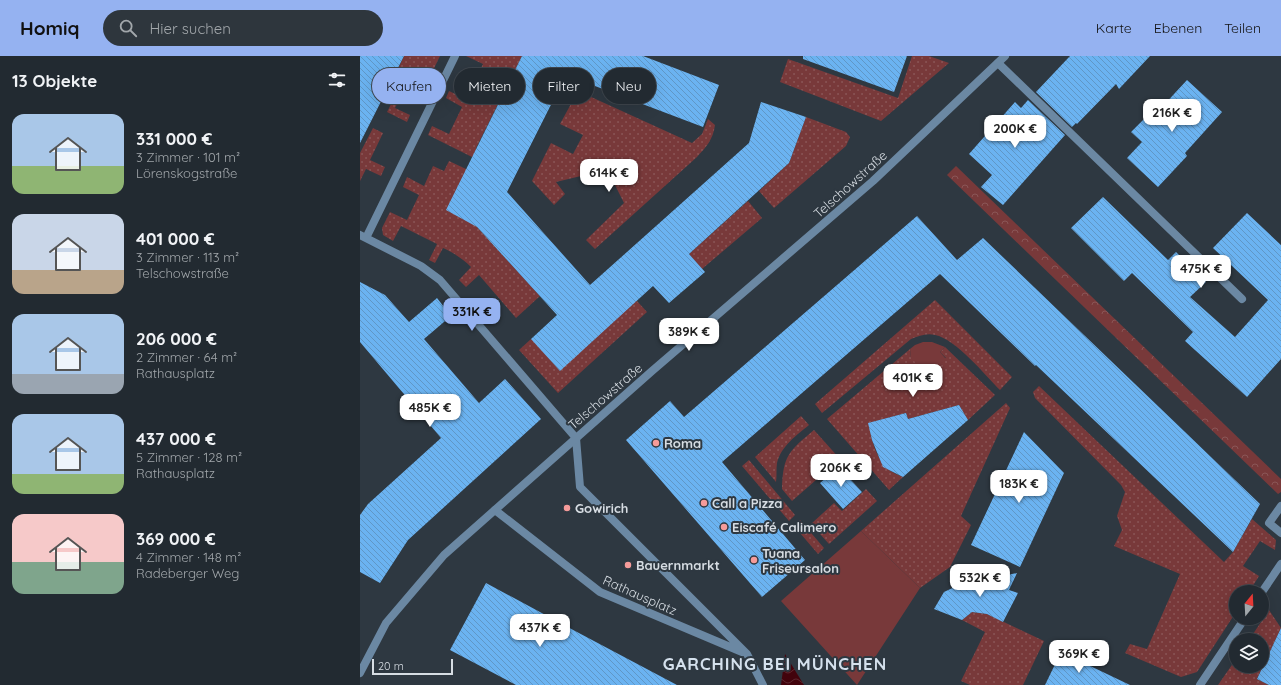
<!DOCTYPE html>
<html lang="de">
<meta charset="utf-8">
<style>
:root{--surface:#222a31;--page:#2e363d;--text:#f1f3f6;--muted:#a2a7ab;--line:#3f464d;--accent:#95b2f1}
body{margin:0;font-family:Quicksand,sans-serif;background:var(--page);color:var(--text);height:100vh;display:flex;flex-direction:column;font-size:15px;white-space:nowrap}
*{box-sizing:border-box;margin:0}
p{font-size:13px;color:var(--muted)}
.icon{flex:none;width:22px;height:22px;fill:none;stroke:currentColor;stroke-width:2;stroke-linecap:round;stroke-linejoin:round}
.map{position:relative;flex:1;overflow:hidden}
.details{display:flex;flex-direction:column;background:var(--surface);width:360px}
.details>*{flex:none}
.guide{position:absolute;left:12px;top:12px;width:380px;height:36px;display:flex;gap:8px}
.needle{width:26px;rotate:18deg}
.buttons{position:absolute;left:869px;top:529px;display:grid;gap:8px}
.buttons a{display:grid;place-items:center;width:40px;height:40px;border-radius:50%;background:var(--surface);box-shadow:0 4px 16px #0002,0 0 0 1px var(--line);font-size:20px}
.scale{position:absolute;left:12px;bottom:10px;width:81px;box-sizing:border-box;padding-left:4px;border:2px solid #d7dde3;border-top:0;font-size:11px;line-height:14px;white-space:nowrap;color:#d7dde3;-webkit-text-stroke:3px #2e3841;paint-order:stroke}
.price{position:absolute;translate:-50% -34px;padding:0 9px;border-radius:8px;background:#fff;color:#222;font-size:13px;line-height:26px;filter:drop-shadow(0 1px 2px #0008)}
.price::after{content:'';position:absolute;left:50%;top:24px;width:12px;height:9px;margin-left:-6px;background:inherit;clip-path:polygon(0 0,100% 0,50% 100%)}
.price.active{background:var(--accent);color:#111}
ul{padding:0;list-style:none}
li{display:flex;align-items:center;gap:12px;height:100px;padding:0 12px}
li span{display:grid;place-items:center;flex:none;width:112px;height:80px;border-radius:12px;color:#555}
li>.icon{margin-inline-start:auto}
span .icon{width:48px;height:48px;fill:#fffc;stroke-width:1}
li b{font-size:17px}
h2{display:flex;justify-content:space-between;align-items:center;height:48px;padding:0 12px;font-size:17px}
.tag{padding:0 14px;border-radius:18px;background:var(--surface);box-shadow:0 4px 16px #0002,0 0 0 1px var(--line);font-size:14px;line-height:36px}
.tag.active{background:var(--accent);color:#111}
header{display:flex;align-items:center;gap:24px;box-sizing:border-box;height:56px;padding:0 20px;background:var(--accent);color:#111}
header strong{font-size:19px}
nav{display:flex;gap:22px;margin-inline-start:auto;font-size:14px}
.search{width:280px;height:36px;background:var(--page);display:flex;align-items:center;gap:10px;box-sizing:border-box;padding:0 14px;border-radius:22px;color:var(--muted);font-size:15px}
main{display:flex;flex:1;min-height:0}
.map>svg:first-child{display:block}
.grass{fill:url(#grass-dots)}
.forest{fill:url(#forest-crowns)}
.green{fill:#78393a}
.water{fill:url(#water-waves)}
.building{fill:url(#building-back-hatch)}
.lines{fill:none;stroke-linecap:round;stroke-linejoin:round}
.service{stroke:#6b88a3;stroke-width:8}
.pedestrian{stroke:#6b88a3;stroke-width:8}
.minor{stroke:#6b88a3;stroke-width:8}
.poi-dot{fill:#f59b9a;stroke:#2e3841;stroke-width:1.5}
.labels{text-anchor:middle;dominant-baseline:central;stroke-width:4;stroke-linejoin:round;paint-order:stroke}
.street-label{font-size:13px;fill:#d7dde3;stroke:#2e3841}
.poi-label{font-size:13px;font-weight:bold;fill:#d7dde3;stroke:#2e3841;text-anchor:start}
.district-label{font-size:17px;font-weight:bold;letter-spacing:1px;fill:#d5e1ed;stroke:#2e3841}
</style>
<header>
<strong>Homiq</strong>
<div class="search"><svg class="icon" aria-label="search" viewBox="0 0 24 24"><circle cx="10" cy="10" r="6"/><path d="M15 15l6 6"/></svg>Hier suchen</div>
<nav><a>Karte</a><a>Ebenen</a><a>Teilen</a></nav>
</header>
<main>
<section class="details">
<h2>13 Objekte<svg class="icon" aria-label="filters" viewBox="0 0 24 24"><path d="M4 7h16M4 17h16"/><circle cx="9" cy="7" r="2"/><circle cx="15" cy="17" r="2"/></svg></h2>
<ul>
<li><span style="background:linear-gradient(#a9c7e8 65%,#8fb573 0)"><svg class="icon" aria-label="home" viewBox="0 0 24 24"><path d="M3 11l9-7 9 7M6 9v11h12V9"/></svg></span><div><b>331 000 €</b><p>3 Zimmer · 101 m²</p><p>Lörenskogstraße</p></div></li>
<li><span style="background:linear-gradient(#c9d6e8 70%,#b9a48a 0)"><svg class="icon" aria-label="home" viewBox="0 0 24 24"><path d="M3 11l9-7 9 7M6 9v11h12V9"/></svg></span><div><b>401 000 €</b><p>3 Zimmer · 113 m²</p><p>Telschowstraße</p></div></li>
<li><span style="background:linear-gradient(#a9c7e8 75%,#9aa5b1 0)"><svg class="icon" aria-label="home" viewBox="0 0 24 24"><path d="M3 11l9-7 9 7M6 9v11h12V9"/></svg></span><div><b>206 000 €</b><p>2 Zimmer · 64 m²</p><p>Rathausplatz</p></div></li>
<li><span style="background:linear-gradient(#a9c7e8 75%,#8fb573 0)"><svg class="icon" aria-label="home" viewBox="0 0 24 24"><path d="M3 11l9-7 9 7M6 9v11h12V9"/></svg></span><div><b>437 000 €</b><p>5 Zimmer · 128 m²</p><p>Rathausplatz</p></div></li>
<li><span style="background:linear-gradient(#f6c9c9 60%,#7fa58c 0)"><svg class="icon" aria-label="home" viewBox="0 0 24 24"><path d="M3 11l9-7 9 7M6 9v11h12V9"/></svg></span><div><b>369 000 €</b><p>4 Zimmer · 148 m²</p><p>Radeberger Weg</p></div></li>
</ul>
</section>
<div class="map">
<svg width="921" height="629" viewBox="0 0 921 629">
<defs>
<pattern id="grass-dots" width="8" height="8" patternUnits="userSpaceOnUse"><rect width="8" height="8" fill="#78393a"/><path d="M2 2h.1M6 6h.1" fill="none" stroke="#8a5556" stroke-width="1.8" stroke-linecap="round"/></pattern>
<pattern id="forest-crowns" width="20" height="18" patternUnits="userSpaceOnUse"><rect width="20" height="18" fill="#78393a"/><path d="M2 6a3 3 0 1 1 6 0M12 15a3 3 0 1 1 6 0" fill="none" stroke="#8a5556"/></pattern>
<pattern id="water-waves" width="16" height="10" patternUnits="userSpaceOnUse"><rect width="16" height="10" fill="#42030c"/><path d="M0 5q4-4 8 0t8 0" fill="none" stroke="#5d272f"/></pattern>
<pattern id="building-back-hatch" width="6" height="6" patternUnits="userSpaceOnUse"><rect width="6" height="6" fill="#6bb3f1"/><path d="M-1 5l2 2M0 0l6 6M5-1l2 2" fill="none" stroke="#6097c6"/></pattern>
</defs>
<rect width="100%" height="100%" fill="#2e3841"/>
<!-- grass -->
<path class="grass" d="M44 0H80L66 29 50 22 35 52 50 59 47 66 27 56 46 19 37 15Z
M106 0H162L116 92 118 104 68 79 72 70 89 78 102 51 86 42 89 35 106 43 123 8Z
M552 0H569L589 7 521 65 420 26 428 3 538 42Z
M218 35 332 87 342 78 348 63 355 69C353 84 346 91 337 101L235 193 226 184 264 147 254 127 221 120 196 126 205 138 194 149 172 125 191 87 213 98 223 79 200 68Z
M446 61 486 76 490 81 486 90 414 152 399 135 429 107Z
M13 72 23 77 10 104 25 111 21 120 6 113 0 125V97Z
M89 105 106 113 117 171 180 240 156 262 119 219 106 231 99 224 111 211C103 203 94 197 83 192L75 207 69 204 77 188 41 170 33 185 23 179 22 172 30 156 47 164 59 139 43 131 47 121 64 130 73 110 84 115Z
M388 145 402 162 342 213 329 198Z
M575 244 652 321 640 334C625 319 596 283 575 279 566 277 559 280 551 283L462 357 455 348Z
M277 245 287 256 198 337 159 294 171 283Z
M585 291 635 339 608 364 599 349 548 363 546 357 509 367C511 383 516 403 529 414 533 417 539 419 543 421L529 434 467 363 550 293 551 302H586L580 296Z
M679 330 864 506 873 496 892 463 916 484 915 494 900 485 883 510 899 520 889 536H876V556L837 616 821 621 765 597 770 588 787 593 820 518 754 490 762 474 757 460 765 436 761 429 675 342 673 336Z
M646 347 650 352 601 460 611 469 590 511 560 532 501 475Z
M441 360 449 369C437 379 421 390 417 407 416 413 417 420 416 426L395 401Z
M454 374 480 403 432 445 422 433C423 399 429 395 454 374Z
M389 404 435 459 429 465 382 410Z
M506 433 517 445 469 488 451 468 474 447 482 455Z
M440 464 464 492 458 498 434 470Z
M909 554 921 572 897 623 909 629H858L876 603V610H902V584H889Z
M612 556 627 558 684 585 663 629H610L601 625 625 576 602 564Z"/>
<!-- forest -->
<path class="forest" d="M596 110 921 423V436L918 438 587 119Z"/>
<!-- green -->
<path class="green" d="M563 286H572L585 291 580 296 586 303 567 318 551 302 550 293 555 289Z
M501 475 560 532 497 629 421 545Z"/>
<!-- water -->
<path class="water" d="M425 598 444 629H421Z"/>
<!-- building -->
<path class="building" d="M0 0H44L0 87Z
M162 0H283L359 29 343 71 206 19 147 136 230 229 389 87 401 46 446 61 429 107 329 198 345 216 309 247 293 230 200 315 171 283 197 259 117 171 86 154Z
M443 0H547L534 36 443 3Z
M710 0H790L759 33 756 28 717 68 716 67 712 71 676 36Z
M827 24 862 56 825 97 827 100 798 131 767 102 782 86 771 76 786 61 790 64Z
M668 44 705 79 643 149 621 131 632 119 609 98 655 46 661 52Z
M743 141 808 204 816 196 846 226 830 241 875 281 908 244 853 192 887 157 921 189V303L887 341 825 285 833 276 772 217 764 225 711 172Z
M557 160 597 204 623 182 900 448 873 496 676 309 675 310 580 218 362 406 445 504 402 541 266 384 310 345 324 361Z
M0 226 25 239 49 266 77 242 91 260 64 283 119 347 145 323 181 363 48 484 20 527 0 516V459L8 448 81 382 0 286Z
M599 349 608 364 543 421 523 411 512 384 508 367 546 357 548 363Z
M664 376 704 417 660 511 611 489Z
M479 411 502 436 483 453 460 427Z
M657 517 649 534 658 537 643 566 627 558 612 556 602 564 574 553 584 536 601 528Z
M126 527 217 576 317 629H156L90 594Z
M921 572V629H909L897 623Z
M701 596 770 629H685Z"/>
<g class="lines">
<!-- service -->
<path class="service" d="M638 7 882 243"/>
<!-- pedestrian -->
<path class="pedestrian" d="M216 382 220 431 387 598 403 629
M135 454 240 536 382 596"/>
<!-- minor -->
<path class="minor" d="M0 179 61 210 80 224 216 382
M6 182 95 0
M921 450 909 467 921 477
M902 536 921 508
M0 617 26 567 84 499 292 315 513 125 645 0
M840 629 885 562"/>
</g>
<!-- markers -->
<g class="poi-dot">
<circle cx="296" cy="387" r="4"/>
<circle cx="344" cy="447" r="4"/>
<circle cx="207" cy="452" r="4"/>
<circle cx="364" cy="471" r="4"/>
<circle cx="394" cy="504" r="4"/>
<circle cx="268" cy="509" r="4"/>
</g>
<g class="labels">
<!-- street labels -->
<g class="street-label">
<text transform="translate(490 128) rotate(-42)">Telschowstraße</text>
<text transform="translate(245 340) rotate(-41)">Telschowstraße</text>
<text transform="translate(280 539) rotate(24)">Rathausplatz</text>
</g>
<!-- poi labels -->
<g class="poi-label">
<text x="304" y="387">Roma</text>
<text x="352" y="447">Call a Pizza</text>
<text x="215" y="452">Gowirich</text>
<text x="372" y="471">Eiscafé Calimero</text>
<text x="402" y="497">Tuana<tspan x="402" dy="15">Friseursalon</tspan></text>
<text x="276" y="509">Bauernmarkt</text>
</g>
<!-- district labels -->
<g class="district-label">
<text x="415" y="607">GARCHING BEI MÜNCHEN</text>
</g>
</g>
</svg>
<div class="buttons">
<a><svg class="needle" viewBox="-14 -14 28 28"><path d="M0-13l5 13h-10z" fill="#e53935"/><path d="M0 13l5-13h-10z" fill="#a2a7ab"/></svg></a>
<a><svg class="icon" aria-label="layers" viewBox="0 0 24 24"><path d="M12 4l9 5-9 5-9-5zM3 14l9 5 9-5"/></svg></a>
</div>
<div class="scale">20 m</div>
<b class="price" style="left:812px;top:77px">216K €</b>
<b class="price" style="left:655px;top:93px">200K €</b>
<b class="price" style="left:249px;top:137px">614K €</b>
<b class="price" style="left:841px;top:233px">475K €</b>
<b class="price active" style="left:112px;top:276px">331K €</b>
<b class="price" style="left:329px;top:296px">389K €</b>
<b class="price" style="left:553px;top:342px">401K €</b>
<b class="price" style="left:70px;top:372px">485K €</b>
<b class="price" style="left:481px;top:432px">206K €</b>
<b class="price" style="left:659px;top:448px">183K €</b>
<b class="price" style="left:620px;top:542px">532K €</b>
<b class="price" style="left:180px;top:592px">437K €</b>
<b class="price" style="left:719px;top:618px">369K €</b>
<div class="guide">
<a class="tag active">Kaufen</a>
<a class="tag">Mieten</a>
<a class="tag">Filter</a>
<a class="tag">Neu</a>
</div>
</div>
</main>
